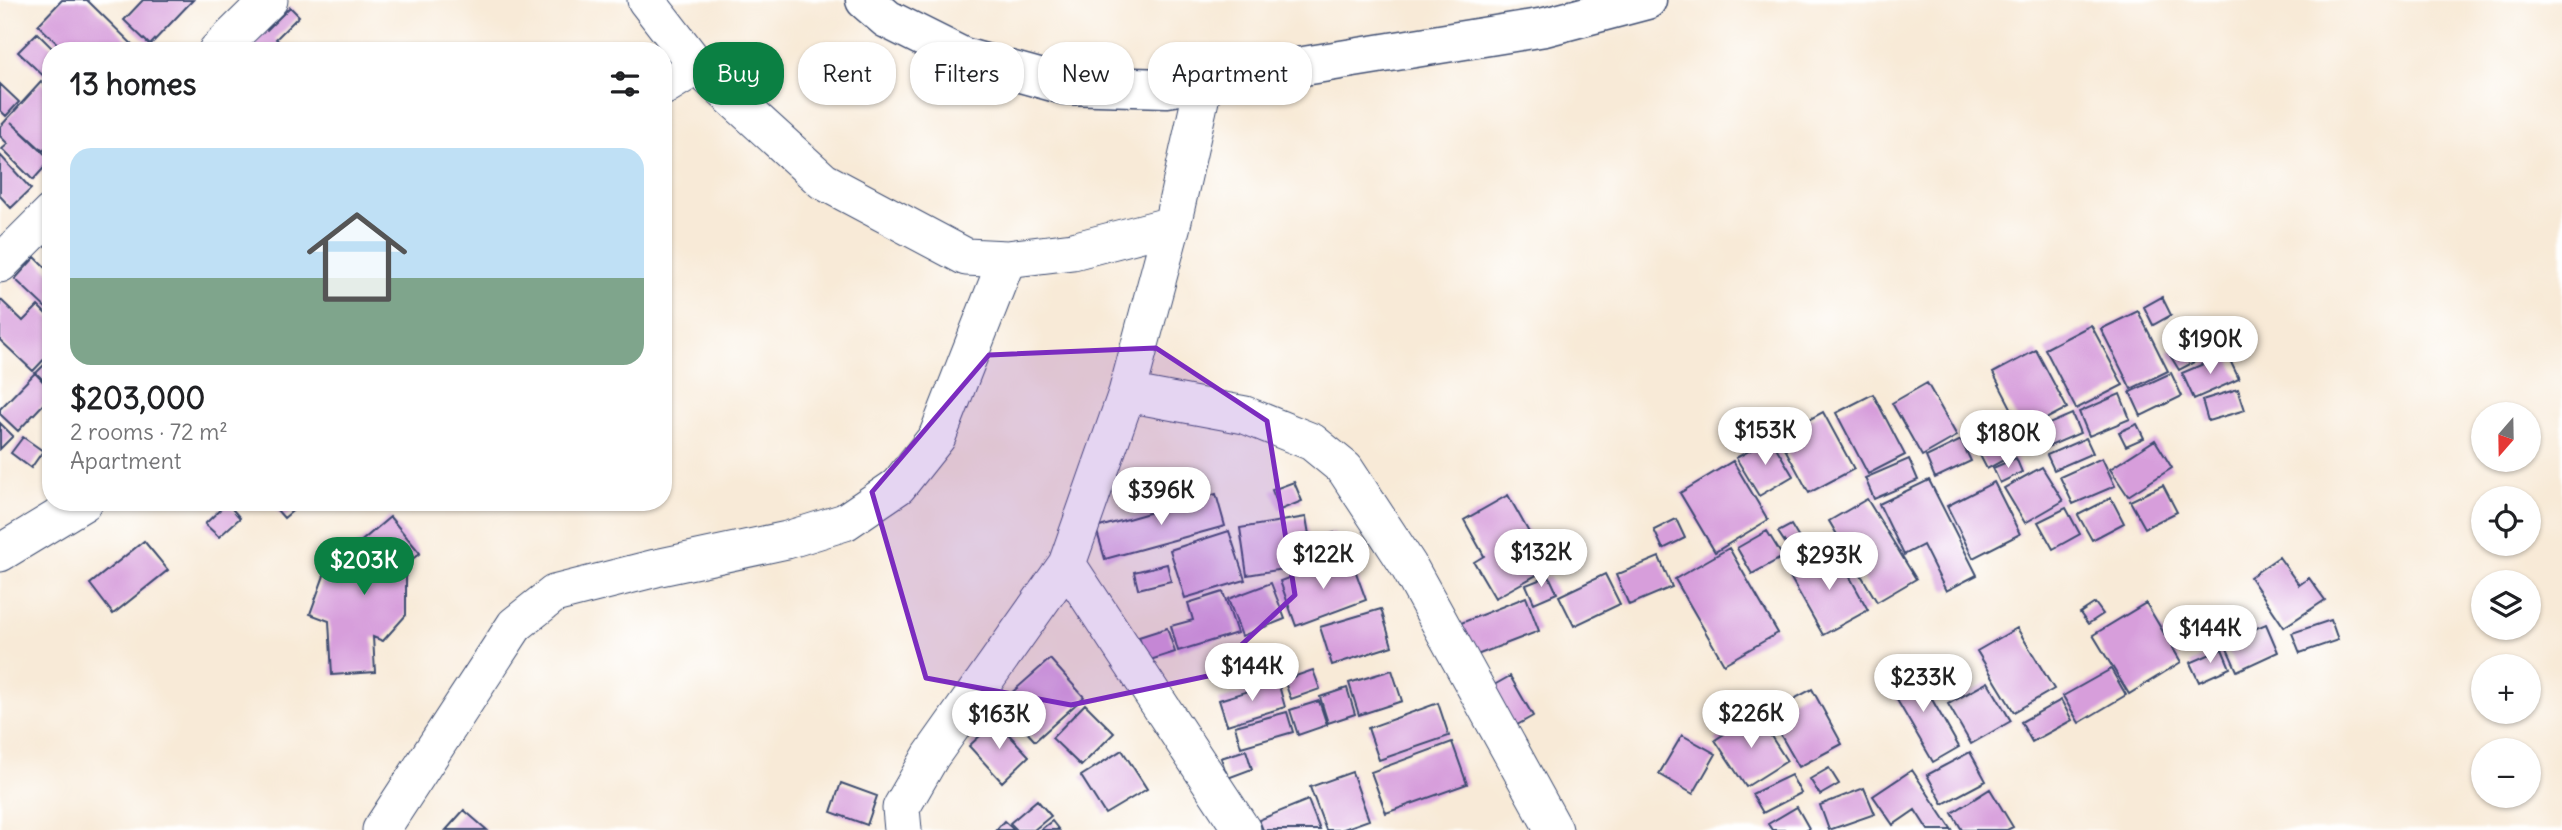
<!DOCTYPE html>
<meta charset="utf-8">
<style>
:root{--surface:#fff;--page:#f6f6f6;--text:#202124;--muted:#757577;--line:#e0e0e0;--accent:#0b8043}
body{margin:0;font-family:Delius,sans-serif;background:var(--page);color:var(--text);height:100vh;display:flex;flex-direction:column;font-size:26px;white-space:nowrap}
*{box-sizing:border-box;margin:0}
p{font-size:23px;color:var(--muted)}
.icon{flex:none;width:38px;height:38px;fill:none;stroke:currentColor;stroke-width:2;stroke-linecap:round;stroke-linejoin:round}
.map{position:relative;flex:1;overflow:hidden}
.details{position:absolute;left:42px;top:42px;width:630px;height:469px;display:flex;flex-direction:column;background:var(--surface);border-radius:28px;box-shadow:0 2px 5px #0004}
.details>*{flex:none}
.banner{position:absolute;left:693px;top:42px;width:665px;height:63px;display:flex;gap:14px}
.needle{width:46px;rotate:200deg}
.buttons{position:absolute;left:2471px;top:402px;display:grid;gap:14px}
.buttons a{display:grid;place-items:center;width:70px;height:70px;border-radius:50%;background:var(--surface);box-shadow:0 2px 5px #0004;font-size:35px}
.price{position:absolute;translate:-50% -60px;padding:0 16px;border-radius:24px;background:#fff;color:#222;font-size:23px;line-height:46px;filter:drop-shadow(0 2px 4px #0008)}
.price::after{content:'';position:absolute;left:50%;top:42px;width:21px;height:16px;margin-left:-10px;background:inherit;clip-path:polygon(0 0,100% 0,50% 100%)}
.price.current{background:var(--accent);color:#fff}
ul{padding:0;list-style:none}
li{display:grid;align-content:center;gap:14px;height:371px;padding:0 28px}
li+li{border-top:2px solid var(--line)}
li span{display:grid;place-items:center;height:217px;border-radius:21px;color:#555}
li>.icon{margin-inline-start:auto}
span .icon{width:126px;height:126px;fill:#fffc;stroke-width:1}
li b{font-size:30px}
h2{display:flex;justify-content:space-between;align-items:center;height:84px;padding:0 28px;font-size:30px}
.pill{padding:0 24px;border-radius:28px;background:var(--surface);box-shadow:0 2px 5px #0004;font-size:24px;line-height:63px}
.pill.current{background:var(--accent);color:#fff}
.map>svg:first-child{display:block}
.building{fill:#d79edb}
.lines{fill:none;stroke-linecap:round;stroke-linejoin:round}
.street-casing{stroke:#3c4b70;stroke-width:39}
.highway-casing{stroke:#3c4b70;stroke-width:41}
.street{stroke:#fff;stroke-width:37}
.highway{stroke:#fff;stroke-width:38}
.marked{fill:#7b2cbf;fill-opacity:0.2;stroke:#7b2cbf;stroke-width:5;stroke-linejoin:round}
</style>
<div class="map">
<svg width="2562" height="830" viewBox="0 0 2562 830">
<rect width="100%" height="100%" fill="#fff"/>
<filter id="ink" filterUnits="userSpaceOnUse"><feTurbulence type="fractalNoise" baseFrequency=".0143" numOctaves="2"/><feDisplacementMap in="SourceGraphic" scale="14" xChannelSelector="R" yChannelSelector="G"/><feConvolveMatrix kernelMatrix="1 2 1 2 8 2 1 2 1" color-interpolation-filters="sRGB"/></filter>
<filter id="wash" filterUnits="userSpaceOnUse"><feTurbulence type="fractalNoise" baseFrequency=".00686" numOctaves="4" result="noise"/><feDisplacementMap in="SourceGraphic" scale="28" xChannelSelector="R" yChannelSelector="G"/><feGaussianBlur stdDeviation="1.57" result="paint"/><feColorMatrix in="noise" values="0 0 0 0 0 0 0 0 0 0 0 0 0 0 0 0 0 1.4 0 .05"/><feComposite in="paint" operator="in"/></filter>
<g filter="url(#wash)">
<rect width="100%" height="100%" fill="#f8ead7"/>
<g id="blocks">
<!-- building -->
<path class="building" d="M62 0H87L139 51H65L38 25Z
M143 0H193L150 45 124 20Z
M290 7 299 16 276 39 290 51H256L248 43 263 27 267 30Z
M37 33 55 51H51V83L18 52Z
M41 82 51 91V143L43 151 11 122 51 160 33 180 2 149 8 144 0 136V127Z
M0 84 19 102 6 116 0 110Z
M0 155 31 189 11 208 0 196Z
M35 257 51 273V313L15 279Z
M2162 297 2171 315 2153 325 2144 307Z
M0 299 23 321 38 306 51 319V352L33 371 0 340Z
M2138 311 2168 371 2131 389 2101 329Z
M2091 325 2123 385 2076 409 2045 349Z
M2185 343 2196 361 2179 370 2168 352Z
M2036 350 2067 408 2023 431 1993 373Z
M2227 354 2239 379 2194 399 2182 373Z
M51 358V388L36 373Z
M35 373 51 390V396L18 431 0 414V409Z
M2171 373 2182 396 2141 416 2130 392Z
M1927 383 1957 436 1922 456 1892 403Z
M2238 389 2245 410 2208 421 2202 400Z
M1873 394 1905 455 1868 474 1836 413Z
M2120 394 2130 419 2089 436 2079 412Z
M1823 412 1854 469 1809 493 1778 436Z
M2072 414 2080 433 2036 452 2028 433Z
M2012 421 2026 448 1987 469 1973 442Z
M0 423 13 436 0 449Z
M2137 424 2144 438 2126 446 2119 432Z
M23 437 43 451 31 468 11 453Z
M2086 438 2093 453 2054 470 2047 455Z
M1771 439 1793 476 1759 496 1736 458Z
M1961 440 1971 461 1935 478 1926 457Z
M2155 440 2172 468 2128 496 2110 469Z
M2016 458 2022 472 2000 483 1993 468Z
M2102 458 2115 486 2073 504 2060 477Z
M1909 459 1918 480 1874 499 1865 478Z
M1733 461 1768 520 1715 552 1680 493Z
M2042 467 2063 501 2025 523 2004 488Z
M1929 480 1977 575 1946 591 1923 545 1904 555 1879 504Z
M1294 482 1302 501 1280 510 1272 490Z
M1994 482 2020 534 1973 558 1947 506Z
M2163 485 2177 512 2145 528 2130 501Z
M1216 494 1225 526 1105 559 1096 528Z
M1508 495 1549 568 1495 598 1474 562 1484 556 1464 520Z
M2111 498 2124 523 2092 540 2078 515Z
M1867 499 1916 579 1877 602 1829 521Z
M270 502H303L284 518Z
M227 503 240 518 219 537 205 524Z
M2066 508 2080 534 2053 549 2038 522Z
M390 517 420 553 395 573 406 577V615L383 641 373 637 375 672 332 675 329 621 310 614 333 551 345 555Z
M1306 517 1314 564 1247 575 1240 528Z
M1676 519 1685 538 1663 549 1654 530Z
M1791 525 1800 540 1788 547 1778 532Z
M1229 531 1245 580 1185 598 1170 550Z
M1767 531 1783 557 1752 574 1737 548Z
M1334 533 1341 557 1318 563 1310 540Z
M144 541 168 570 113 614 90 584Z
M1729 548 1778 633 1724 664 1675 579Z
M1835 550 1868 610 1823 635 1789 575Z
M1350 556 1366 600 1296 626 1280 581Z
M1659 557 1672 587 1629 605 1616 575Z
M2279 557 2299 585 2309 578 2325 600 2284 627 2250 577Z
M1167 564 1171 581 1138 589 1134 572Z
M1605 574 1620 604 1574 626 1559 596Z
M1549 576 1557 593 1534 603 1526 585Z
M1271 583 1285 619 1242 636 1228 599Z
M1223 592 1237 633 1178 651 1171 626 1193 620 1188 603Z
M1526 597 1539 631 1464 660 1451 627Z
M2095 603 2103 614 2088 624 2080 613Z
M2146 603 2181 662 2129 694 2093 635Z
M1381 609 1392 646 1332 665 1320 627Z
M2331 620 2338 640 2300 653 2292 633Z
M2266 624 2278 652 2237 671 2224 642Z
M1167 628 1175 652 1147 661 1139 637Z
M2017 628 2054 689 2014 712 1977 651Z
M2222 649 2230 668 2199 682 2190 663Z
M1050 659 1084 697 1035 741 1000 703Z
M1913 666 1959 747 1933 762 1886 681Z
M2111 669 2126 695 2079 723 2063 696Z
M1313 670 1320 689 1291 699 1284 680Z
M1392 670 1402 701 1359 715 1349 683Z
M1510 676 1533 716 1510 729 1487 689Z
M1278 682 1285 707 1227 725 1219 700Z
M1988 682 2011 721 1971 744 1948 704Z
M1347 688 1355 714 1328 723 1320 697Z
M1812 689 1842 744 1799 767 1768 713Z
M2061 700 2072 720 2032 742 2021 722Z
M1319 701 1327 725 1298 735 1290 710Z
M1438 703 1449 736 1379 760 1368 728Z
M1085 704 1114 733 1081 766 1052 738Z
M1287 712 1293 732 1241 747 1235 726Z
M1756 713 1787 761 1746 787 1715 740Z
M996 721 1029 756 1002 782 969 746Z
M1682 735 1716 754 1693 794 1659 774Z
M1452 742 1467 784 1386 813 1371 772Z
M1122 750 1147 789 1105 814 1081 776Z
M1246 750 1252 769 1228 778 1221 758Z
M1970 752 1986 781 1943 804 1927 775Z
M1829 768 1839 784 1820 795 1810 779Z
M1912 770 1952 830H1928L1915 810 1893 825 1873 796Z
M1352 772 1369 820 1341 830H1326L1310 787Z
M1791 775 1801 793 1763 813 1752 794Z
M841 783 877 796 867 825 831 812Z
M1864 788 1875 814 1829 830 1820 805Z
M1990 789 2013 827 2007 830H1962L1952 813Z
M1037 800 1051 816 1034 830H1017L1010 823Z
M1308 800 1320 830H1263L1259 820Z
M1797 807 1810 830H1772L1768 824Z
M464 810 487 830H446Z
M1004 821 1014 830H996Z
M1052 821 1059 830H1040Z"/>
</g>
</g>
<g filter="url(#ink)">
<use href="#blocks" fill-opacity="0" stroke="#3c4b70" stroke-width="2"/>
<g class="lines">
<defs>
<path id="street" d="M646 0 697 66 823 181 966 257 1007 259 1073 251 1172 225
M217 51 269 0
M663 87 697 66
M0 264 51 213
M1127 393 1245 415 1312 442 1345 469 1408 565 1554 830
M0 553 84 502
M1067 564 1242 830
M381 830 515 625 554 594 656 568 787 540 845 522 898 486 937 437 1007 259
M903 830 901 808 931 756 1067 564 1127 393 1172 225 1204 82"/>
<path id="highway" d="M865 0 887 19 963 57 1064 85 1167 88 1545 27 1647 0"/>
</defs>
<!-- street casing -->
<use href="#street" class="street-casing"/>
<!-- highway casing -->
<use href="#highway" class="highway-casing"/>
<!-- street -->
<use href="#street" class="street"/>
<!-- highway -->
<use href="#highway" class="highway"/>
</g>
</g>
<!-- marked area -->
<path class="marked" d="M1156 348 1267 421 1295 595 1208 676 1071 705 926 678 872 492 989 355Z"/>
</svg>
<div class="buttons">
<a><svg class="needle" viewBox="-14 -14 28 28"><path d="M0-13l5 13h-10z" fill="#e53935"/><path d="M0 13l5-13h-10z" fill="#757577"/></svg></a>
<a><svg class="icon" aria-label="locate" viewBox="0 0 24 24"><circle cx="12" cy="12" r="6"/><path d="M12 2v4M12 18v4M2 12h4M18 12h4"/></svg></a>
<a><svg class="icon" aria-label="layers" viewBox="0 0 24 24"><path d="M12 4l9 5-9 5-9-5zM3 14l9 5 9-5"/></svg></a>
<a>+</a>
<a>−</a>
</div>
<b class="price" style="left:2210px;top:376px">$190K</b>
<b class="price" style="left:1765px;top:467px">$153K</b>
<b class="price" style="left:2008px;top:470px">$180K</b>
<b class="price" style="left:1161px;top:527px">$396K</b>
<b class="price" style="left:1541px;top:589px">$132K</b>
<b class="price" style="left:1323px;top:591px">$122K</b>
<b class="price" style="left:1829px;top:592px">$293K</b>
<b class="price current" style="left:364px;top:597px">$203K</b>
<b class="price" style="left:2210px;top:665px">$144K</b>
<b class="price" style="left:1252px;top:703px">$144K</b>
<b class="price" style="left:1923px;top:714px">$233K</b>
<b class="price" style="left:1751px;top:750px">$226K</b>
<b class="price" style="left:999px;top:751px">$163K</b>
<div class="banner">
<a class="pill current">Buy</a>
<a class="pill">Rent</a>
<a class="pill">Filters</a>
<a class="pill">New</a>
<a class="pill">Apartment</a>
</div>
<section class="details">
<h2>13 homes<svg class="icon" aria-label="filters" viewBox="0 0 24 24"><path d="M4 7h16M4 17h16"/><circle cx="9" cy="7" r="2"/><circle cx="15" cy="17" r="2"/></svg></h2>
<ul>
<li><span style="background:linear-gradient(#bfe0f5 60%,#7fa58c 0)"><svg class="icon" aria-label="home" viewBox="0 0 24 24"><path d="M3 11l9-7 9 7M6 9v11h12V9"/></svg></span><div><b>$203,000</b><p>2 rooms · 72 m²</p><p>Apartment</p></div></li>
</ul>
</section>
</div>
